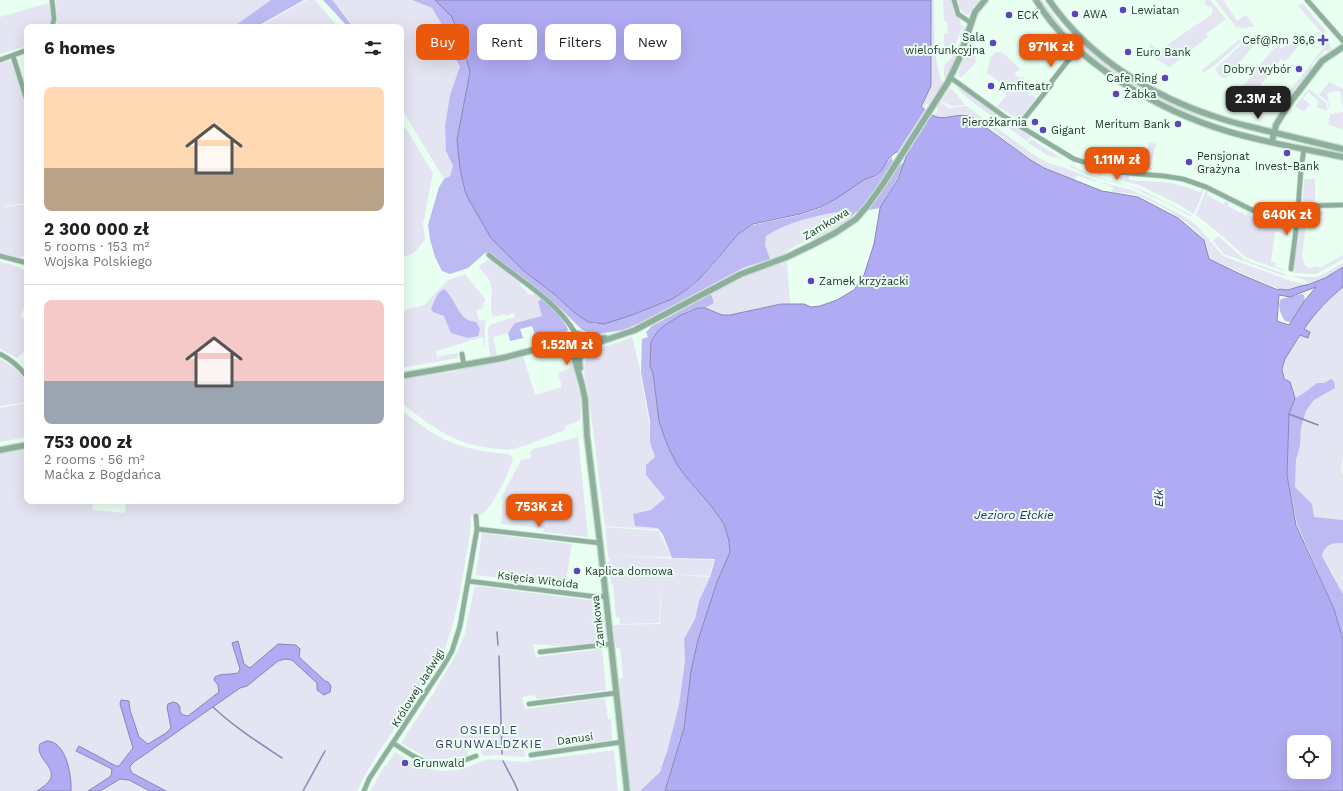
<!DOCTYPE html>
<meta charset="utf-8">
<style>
:root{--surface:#fff;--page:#f2f2f2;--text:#202124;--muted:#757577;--line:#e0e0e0;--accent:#ea580c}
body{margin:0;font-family:"Work Sans",sans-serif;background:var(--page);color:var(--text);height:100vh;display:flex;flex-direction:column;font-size:15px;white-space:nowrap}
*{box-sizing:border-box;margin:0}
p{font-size:13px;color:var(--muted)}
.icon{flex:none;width:22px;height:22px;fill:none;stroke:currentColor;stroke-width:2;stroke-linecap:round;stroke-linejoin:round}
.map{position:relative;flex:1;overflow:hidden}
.panel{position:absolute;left:24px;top:24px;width:380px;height:480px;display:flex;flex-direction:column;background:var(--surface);border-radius:8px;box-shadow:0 4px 16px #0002}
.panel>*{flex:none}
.banner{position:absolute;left:416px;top:24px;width:380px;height:36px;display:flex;gap:8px}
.controls{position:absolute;left:1287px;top:735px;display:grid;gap:8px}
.controls a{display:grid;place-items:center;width:44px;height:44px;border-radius:8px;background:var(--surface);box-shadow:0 4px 16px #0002;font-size:20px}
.price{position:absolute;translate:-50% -34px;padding:0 9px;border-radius:8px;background:var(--accent);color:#fff;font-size:13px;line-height:26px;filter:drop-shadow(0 1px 2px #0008)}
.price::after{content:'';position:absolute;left:50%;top:24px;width:12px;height:9px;margin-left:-6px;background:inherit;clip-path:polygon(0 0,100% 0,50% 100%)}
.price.active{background:#222;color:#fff}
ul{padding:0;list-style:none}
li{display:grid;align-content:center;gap:8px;height:212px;padding:0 20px}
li+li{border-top:1px solid var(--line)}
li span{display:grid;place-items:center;height:124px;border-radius:8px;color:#555}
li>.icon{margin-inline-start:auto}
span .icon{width:72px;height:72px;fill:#fffc;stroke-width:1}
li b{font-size:17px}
h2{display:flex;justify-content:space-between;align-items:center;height:48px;padding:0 20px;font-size:17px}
.chip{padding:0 14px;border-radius:8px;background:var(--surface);box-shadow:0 4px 16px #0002;font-size:14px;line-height:36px}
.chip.active{background:var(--accent);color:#fff}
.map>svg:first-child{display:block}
.green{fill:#e4e4f2}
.forest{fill:#bdbaf3}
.water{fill:#b0abf2;stroke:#8788b7;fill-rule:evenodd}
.pier{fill:#e9fff2}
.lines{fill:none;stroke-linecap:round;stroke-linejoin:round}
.stream{stroke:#8788b7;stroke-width:1.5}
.minor-casing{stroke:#c6dbcf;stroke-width:6}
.tertiary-casing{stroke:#c6dbcf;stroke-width:8}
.minor{stroke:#8eaf9c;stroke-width:4.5}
.tertiary{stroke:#8eaf9c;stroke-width:5.5}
.poi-dot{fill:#5d44bd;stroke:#e9fff2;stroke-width:1.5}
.labels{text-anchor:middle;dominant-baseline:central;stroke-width:4;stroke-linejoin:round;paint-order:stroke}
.poi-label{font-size:11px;fill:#27352d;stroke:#e9fff2;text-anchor:start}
.street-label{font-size:11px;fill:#27352d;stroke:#e9fff2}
.water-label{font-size:12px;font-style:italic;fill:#392879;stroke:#e9fff2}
.neighbourhood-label{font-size:12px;letter-spacing:1px;fill:#3d3471;stroke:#e9fff2}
</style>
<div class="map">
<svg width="1343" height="791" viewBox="0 0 1343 791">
<rect width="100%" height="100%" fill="#e9fff2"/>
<!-- green -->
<path class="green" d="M56 0H271L233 27H57Z
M307 0H315L338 27H258Z
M332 0H412L432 8 448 35 456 60 460 66 450 95 445 126 446 151 453 166 450 176 444 179 401 108V27H353L346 16Z
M931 0H934C935 20 933 68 943 83L930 103 926 104 925 109 922 107 931 86Z
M943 0H951L954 12 960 20 962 27 954 49 950 52 946 51 944 48V34L948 33 947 21H944Z
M958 0H979L975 6 974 5 968 15H966L960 9Z
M1040 0H1042L1063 28 1095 54 1128 78 1126 81C1094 58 1061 35 1040 0Z
M1207 0H1210L1226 19 1206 34 1208 37 1170 67 1149 55 1150 43 1158 51 1211 15 1213 10 1210 6 1208 7 1204 2Z
M1215 0H1223L1237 21 1246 15 1254 26 1245 28 1236 27Z
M49 3 51 19 48 27H27V46L0 54V17Z
M1302 3 1326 31 1323 34 1298 6Z
M962 23 965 29 954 61 946 79 944 76V66C947 62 950 60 953 56 958 50 965 31 962 23Z
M1257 34 1261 37 1229 75 1225 78 1220 76 1216 70V68L1245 41Z
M1240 39 1242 41 1214 66 1204 72 1202 70Z
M1293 42H1297L1300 44 1285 62 1281 59 1255 92H1252L1243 86 1274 48H1282Z
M1328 42 1332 49 1328 51 1325 50 1311 66 1313 68C1302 81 1291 93 1280 106H1278Z
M972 45 975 51 976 62 963 76 960 78 958 73 967 49Z
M996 52 1003 53 1020 69 1015 73 1016 77 1018 76 1020 79 1022 77 1032 86 1029 96H1030L1031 94 1036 98 1019 120 997 106 1007 95 1001 90 1003 88H1002C999 81 995 76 987 74L990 58Z
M11 60 27 112V203L5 206 3 219 5 207 27 204V254L20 258 0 253V63Z
M1329 82 1343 89V109L1340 91 1327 93 1330 111 1327 101 1319 95Z
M1135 83 1170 102 1208 118 1207 119C1181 112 1157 99 1133 85Z
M958 86 1032 135 1027 141 971 101 957 88Z
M950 88 956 93 965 105 951 106 941 101Z
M1309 89 1325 102 1328 111 1316 107 1319 102 1308 92 1303 99 1310 104 1305 111H1302L1295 106Z
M940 102 950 108 966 106 1037 157 1049 163 1071 170 1097 181 1096 182 1077 175 1075 180C1059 174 1042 168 1028 158 1011 146 989 124 972 116 959 110 945 122 933 115L938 111 937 107Z
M1343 112V129L1328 125 1330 114Z
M401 121 433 173 423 224 425 239 420 246 414 253 401 258V239L404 237 401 238Z
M1031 139 1062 159 1049 156 1028 143Z
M1149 142 1156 144 1150 168H1152V170H1135L1130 161 1131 159 1141 162 1144 150H1147Z
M1070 165 1091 175 1142 190 1191 215 1190 216 1166 203 1131 187 1091 176 1070 167Z
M1088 166H1089L1088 170 1094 173 1095 169 1103 171 1102 175 1114 178 1115 174 1129 176V180L1173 183 1200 192 1202 189H1204L1194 214 1172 201 1139 185 1090 172 1086 171Z
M1304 179H1315V201L1304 202 1303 200Z
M1099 182 1131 190 1147 197 1187 218 1196 225 1223 256 1291 281 1301 283 1303 285 1288 290 1279 289 1212 260 1208 257C1208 250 1208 244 1204 239 1194 224 1151 199 1134 194 1127 193 1119 193 1112 192L1113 187Z
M1206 190 1208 191 1207 195 1223 204 1226 201 1229 202 1228 206 1246 215 1248 211 1250 212V216L1273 223 1274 219 1289 222 1287 236 1283 235 1282 233 1275 232 1271 262H1275L1276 267 1283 269 1284 271 1247 258 1214 229 1196 215Z
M1306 208H1309V213L1328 212 1322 213V216L1307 214 1302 256 1303 258C1303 264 1305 267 1311 268L1316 266 1320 268 1343 255V259L1316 274 1294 273 1293 271 1300 218 1303 210Z
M846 211 851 217 844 223 818 238 805 241 792 248 784 254 770 259 765 245 766 236C790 221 818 215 846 211Z
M1218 236 1245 260 1285 274 1284 276 1224 254 1213 241Z
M489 259 494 261 521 282 520 285 530 295 536 294 542 298 538 302 542 316 515 323 508 333 493 337 497 355 491 356 489 350 488 328 490 325 515 317 514 313 506 316 504 314 493 317C488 306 494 295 491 285 490 278 482 273 479 266Z
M0 262 10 264 27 271V300L21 317 27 320V349L17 358 0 349Z
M787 262 790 303 764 307 749 312H743L730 315H722L705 308 713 303 711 294 724 286 747 274Z
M1343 263V267L1325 278 1309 284 1303 279 1294 277 1293 276 1310 277H1318Z
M465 274 485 299 483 308 476 311 480 321 486 319 485 326V351L483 337 436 351 437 357 457 353 458 358 401 368V311L424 305 448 280Z
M1343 287V455L1341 471 1343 475V520L1314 517 1311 504 1295 487 1296 460 1300 446 1301 428 1306 411 1314 400 1333 389 1331 379 1324 383H1317L1304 393 1295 398 1290 382 1284 379 1283 369 1285 359 1301 335 1308 338 1310 332 1304 329C1315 313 1328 299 1343 287Z
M632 337C635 346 636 355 639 364L649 422 666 479 711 533 605 526 588 391C584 374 581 367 590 350L616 343Z
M564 346 568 349 570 354 580 396 581 419 577 422 565 426V430C548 436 530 445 513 449 506 450 498 449 491 448 452 444 431 425 401 403V380L457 371V369L523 356 535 395 562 387 558 373 570 368 565 349 546 355V351L556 347Z
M0 359C11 364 23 374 27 386 28 390 27 397 27 402L0 406Z
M27 403V437L0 442V408Z
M401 410C413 419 426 429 439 437 461 448 483 452 508 454L512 457 513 460C509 472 492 510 480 515 478 516 473 515 471 515 471 536 466 555 463 575 457 606 453 635 438 663 413 706 378 746 357 791H0V453L27 448V501H91L93 510 125 513 126 501H401Z
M578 437 588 537 543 532 544 528 501 524 503 499 501 498 521 460 531 458 530 452 534 449Z
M605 527 659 531 671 557 608 556Z
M482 533 572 544 565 586 476 575Z
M1335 543H1343V594L1332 572 1322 556C1324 548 1327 546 1335 543Z
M608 556 714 560 709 576 664 574 710 577 699 601 695 619 684 639 685 660 679 705 668 748 660 772 640 791H630L618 686H620L619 679 623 678 620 648H616L613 625 660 624 662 574 659 623 620 624 619 617 616 618 613 584H611L608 562 610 560Z
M477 586 597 601 601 642 560 646 533 644 536 657 602 649 606 690 537 699 534 695 522 697 525 709 605 698 608 719H611L612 740 540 750 537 745 524 746 525 757 498 755 483 756 479 746 467 750 468 756 444 759H428L401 743 434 692 458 651 465 633 474 588Z
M614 750 618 791H370L385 765 386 766 395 752 423 768 442 771 458 770 489 759 523 762Z"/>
<!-- forest -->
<path class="forest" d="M271 0H304L256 27H233Z
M323 0H332L334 2 353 27H348Z
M412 0H435L452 17 462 43 470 72 457 140 460 169 465 191 469 200 491 238 524 271 553 293 575 313 588 322 596 324 632 315 672 299 689 289 716 262 738 234 753 225 800 215 821 208 865 179 875 177 882 170 892 156V160L900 165 904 162 897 179 880 208 856 212 851 217 845 211C818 215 790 221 766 236L765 245 770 259 743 268 640 323 623 330 592 335 581 329 560 308 491 253H485L468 268 450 274 442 271 435 257 430 239 428 225 439 187 444 179 450 176 453 166 446 151 445 126 450 95 460 66 456 60 448 35 432 8Z
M444 289C454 297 456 311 466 319 469 321 473 321 476 322L480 329 478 336 468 338 451 333 444 316 433 312 431 309C435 301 436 293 444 289Z
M711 294 714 303 705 308H698L689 311 673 320 657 332 651 342 650 366 653 373 659 421 664 436 670 451 678 466 687 478 712 507 724 524 729 541 730 552 717 582 698 640 691 671 684 728 665 791H640L660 772 668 748 679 705 685 660 684 639 695 619 699 601 710 577 715 559 672 558 663 535 658 528 635 526 633 514 651 510 665 498 646 475V465L655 457 650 442V421L641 372 642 339 648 337 646 332 652 326Z
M1302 294 1304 295C1307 303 1297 317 1290 322L1285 321C1281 315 1277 306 1281 299Z
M542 298 559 314 568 329 567 332 538 345 532 326 520 329 523 338 510 341 508 333 515 323 542 316 538 302Z
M1331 379 1334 381 1335 388 1314 400 1306 411 1301 428 1300 446 1296 460 1295 487 1312 504 1314 517 1343 520V543C1332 543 1325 544 1322 556L1343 594V640L1334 609 1297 524 1287 475 1289 414 1295 398 1304 393 1317 383H1324Z"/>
<!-- water -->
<path class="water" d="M435 0H931V86L921 107C926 110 932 116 937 117 947 120 958 112 972 117L1029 159 1044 168 1102 191 1138 197 1178 218 1204 240 1209 259 1240 274 1278 290 1279 289 1288 290 1301 286 1310 284 1325 278 1343 267V287C1328 299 1315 313 1304 329L1310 332 1308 338 1300 335 1285 359 1282 369 1284 379 1290 382 1295 398 1289 414 1287 475 1296 525 1334 609 1343 640V791H665L684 728 691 671 698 640 717 582 730 552 729 541 724 524 712 507 687 478 678 466 670 451 664 436 659 421 653 373 650 366 651 342 657 332 665 325 681 315 698 308H705L722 315H730L781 304H804L811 307 820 306 837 300 854 290 864 275 874 244 880 208 898 179 906 157 904 153 896 152 889 158 882 170 875 176 865 179 837 198 821 207 800 214 753 224 738 234 715 262 699 279 688 289 672 299 632 315 604 324 588 322 575 313 553 293 524 271 491 238 469 200 465 191 460 169 457 140 470 72 462 43 452 17ZM1316 287 1305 300 1289 325 1277 321 1279 295 1290 297ZM1294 742H1324V772H1294Z
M238 641 244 664 250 668 278 644 296 645 300 649 299 657 325 681 328 682 331 686 330 692 324 695 317 690V683L292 660 285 659 278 661 247 686 240 688 134 762 130 766V769L132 773 166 791H150L129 780 120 779 100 791H88L111 776 112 769 76 751 79 746 116 766H119L133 748 120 704 121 700 129 701 130 710 139 737 148 744 166 733 171 728 167 707 168 704 173 702 177 703 180 707V712L183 715 188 716 219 692 218 685 214 680 215 677C221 673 230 675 238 673L240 669 232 643Z
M46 741C66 740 72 776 71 791H37C71 771 33 762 40 744Z"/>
<!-- pier -->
<path class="pier" d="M926 108 933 113 903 160 904 157 903 154H900L896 155Z"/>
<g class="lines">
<!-- stream -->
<path class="stream" d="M1289 414 1318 425
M497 632 498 645
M499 656 502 754
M213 707C234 727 258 742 282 758
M503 761 514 782 518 791
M303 791 325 751"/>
<defs>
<path id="minor" d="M954 0 958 14 971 23
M1307 0 1343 41
M52 27 54 19 52 0
M13 56 27 101
M0 60 27 50
M951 78 1005 117 1074 159 1116 172 1164 176 1183 179 1206 187 1252 210 1297 222
M1019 125 1051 85 1052 81 1078 48
M1299 206 1343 205
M489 255C519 280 556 300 576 334
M0 256 27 263
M1291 269 1297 222 1301 169 1304 149
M0 354C12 360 19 366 27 377
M462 354 464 365
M477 529 600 543
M468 581 598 597 606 596
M540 652 611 644
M529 704 616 693
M393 743C426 765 437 772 476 756
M531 755 622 742
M364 791 369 779 444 665 452 651 460 626 477 529 476 516"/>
<path id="tertiary" d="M1036 0C1073 63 1162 112 1230 132 1267 143 1306 149 1343 157
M1049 0C1089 58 1153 97 1219 118 1233 123 1248 126 1263 130 1290 136 1316 143 1343 149
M1272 142 1276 125 1289 104 1322 61 1343 47
M585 337 591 339 605 338
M549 343 572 337
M572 348 576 351 581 350 591 345 635 330 741 274 787 257 812 245 835 233 856 219 868 205 883 184 948 82 959 59 975 12 985 0
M585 348 587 342 584 336 578 334 572 337 570 343 582 385 585 399 587 436 600 543 627 791
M580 368 579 360 581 350
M401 376 503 358 556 344H566L571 346
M0 450 27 445"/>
</defs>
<!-- minor casing -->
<use href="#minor" class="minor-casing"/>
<!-- tertiary casing -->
<use href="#tertiary" class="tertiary-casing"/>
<!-- minor -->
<use href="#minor" class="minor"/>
<!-- tertiary -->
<use href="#tertiary" class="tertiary"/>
</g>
<!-- markers -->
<g class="poi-dot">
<circle cx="1123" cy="10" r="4"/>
<circle cx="1075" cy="14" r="4"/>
<circle cx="1009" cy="15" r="4"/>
<path d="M1321 34h4v4h4v4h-4v4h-4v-4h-4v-4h4z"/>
<circle cx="993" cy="43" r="4"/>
<circle cx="1128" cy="52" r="4"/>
<circle cx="1299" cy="69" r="4"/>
<circle cx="1165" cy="78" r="4"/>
<circle cx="991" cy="86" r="4"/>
<circle cx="1116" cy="94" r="4"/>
<circle cx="1035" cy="122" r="4"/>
<circle cx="1178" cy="124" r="4"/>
<circle cx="1043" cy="130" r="4"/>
<circle cx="1287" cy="153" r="4"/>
<circle cx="1189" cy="162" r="4"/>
<circle cx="811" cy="281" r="4"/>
<circle cx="577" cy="571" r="4"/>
<circle cx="405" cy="763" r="4"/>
</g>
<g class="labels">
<!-- poi labels -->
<g class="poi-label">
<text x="1131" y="10">Lewiatan</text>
<text x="1083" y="14">AWA</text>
<text x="1017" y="15">ECK</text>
<text x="985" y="37" text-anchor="end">Sala<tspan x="985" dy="13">wielofunkcyjna</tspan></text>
<text x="1315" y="40" text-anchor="end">Cef@Rm 36,6</text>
<text x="1136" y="52">Euro Bank</text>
<text x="1291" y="69" text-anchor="end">Dobry wybór</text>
<text x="1157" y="78" text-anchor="end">Cafe Ring</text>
<text x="999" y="86">Amfiteatr</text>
<text x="1124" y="94">Żabka</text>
<text x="1027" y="122" text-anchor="end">Pierożkarnia</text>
<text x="1170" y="124" text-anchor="end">Meritum Bank</text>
<text x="1051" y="130">Gigant</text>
<text x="1197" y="156">Pensjonat<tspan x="1197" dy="13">Grażyna</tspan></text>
<text x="1287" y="166" text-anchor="middle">Invest-Bank</text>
<text x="819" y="281">Zamek krzyżacki</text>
<text x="585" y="571">Kaplica domowa</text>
<text x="413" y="763">Grunwald</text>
</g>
<!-- street labels -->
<g class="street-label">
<text transform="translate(826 224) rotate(-31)">Zamkowa</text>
<text transform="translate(538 580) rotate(7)">Księcia Witolda</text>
<text transform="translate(598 621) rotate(-96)">Zamkowa</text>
<text transform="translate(418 688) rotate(-58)">Królowej Jadwigi</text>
<text transform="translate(575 739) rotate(-8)">Danusi</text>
</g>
<!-- water labels -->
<g class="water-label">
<text transform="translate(1159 498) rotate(-90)">Ełk</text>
<text x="1014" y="515">Jezioro Ełckie</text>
</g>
<!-- neighbourhood labels -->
<g class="neighbourhood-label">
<text x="489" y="730">OSIEDLE<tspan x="489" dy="14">GRUNWALDZKIE</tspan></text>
</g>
</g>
</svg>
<div class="controls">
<a><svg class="icon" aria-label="locate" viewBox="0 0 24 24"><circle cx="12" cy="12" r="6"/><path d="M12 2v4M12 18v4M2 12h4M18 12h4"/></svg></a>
</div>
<b class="price" style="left:1051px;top:68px">971K zł</b>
<b class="price active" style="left:1258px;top:120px">2.3M zł</b>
<b class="price" style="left:1117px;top:181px">1.11M zł</b>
<b class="price" style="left:1287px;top:236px">640K zł</b>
<b class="price" style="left:567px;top:366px">1.52M zł</b>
<b class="price" style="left:539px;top:528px">753K zł</b>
<div class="banner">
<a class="chip active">Buy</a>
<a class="chip">Rent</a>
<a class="chip">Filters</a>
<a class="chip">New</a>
</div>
<section class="panel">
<h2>6 homes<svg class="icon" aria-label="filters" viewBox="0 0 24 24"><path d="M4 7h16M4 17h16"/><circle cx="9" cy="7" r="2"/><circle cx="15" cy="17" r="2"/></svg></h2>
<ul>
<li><span style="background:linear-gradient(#ffd9b3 65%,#b9a48a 0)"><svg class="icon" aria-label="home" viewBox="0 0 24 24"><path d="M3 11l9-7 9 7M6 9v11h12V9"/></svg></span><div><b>2 300 000 zł</b><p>5 rooms · 153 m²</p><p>Wojska Polskiego</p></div></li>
<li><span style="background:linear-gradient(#f6c9c9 65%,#9aa5b1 0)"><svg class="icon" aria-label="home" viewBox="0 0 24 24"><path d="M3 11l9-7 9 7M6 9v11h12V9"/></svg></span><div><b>753 000 zł</b><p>2 rooms · 56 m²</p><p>Maćka z Bogdańca</p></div></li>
</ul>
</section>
</div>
